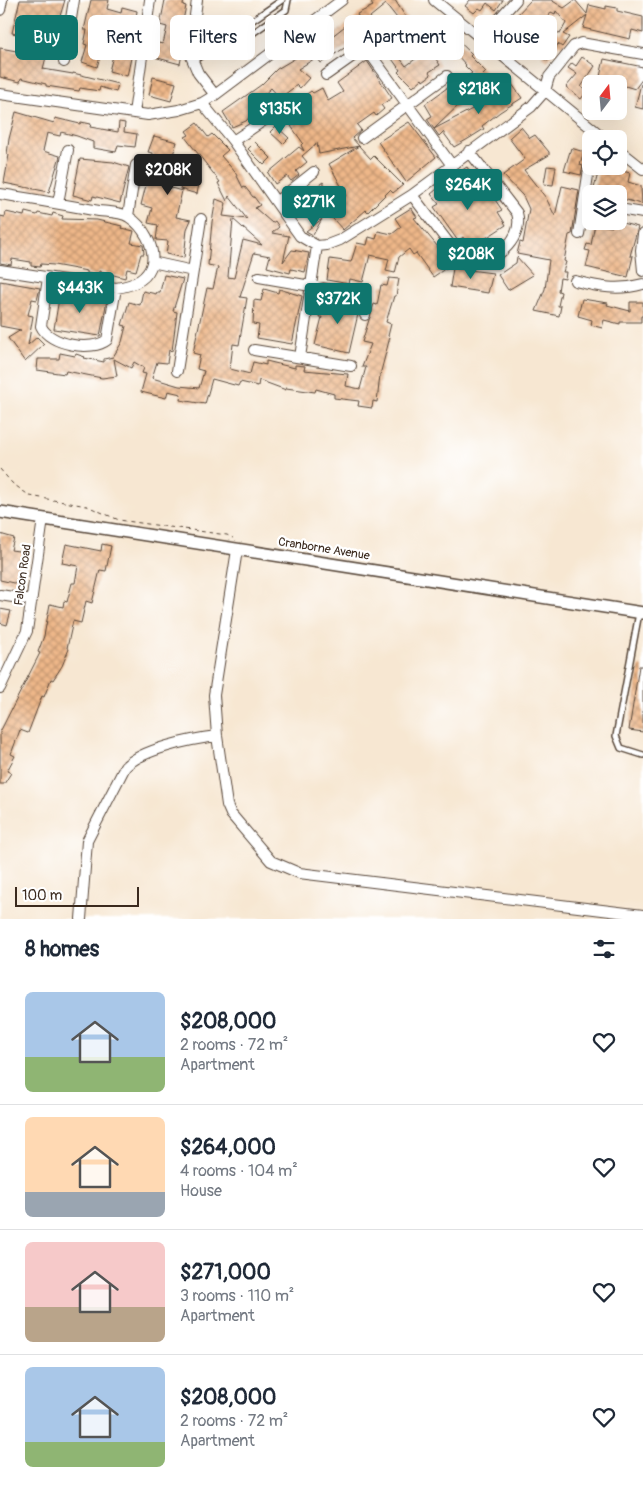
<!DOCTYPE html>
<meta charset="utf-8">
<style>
:root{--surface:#fff;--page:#f2f2f3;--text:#1f2937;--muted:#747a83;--line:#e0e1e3;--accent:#0f766e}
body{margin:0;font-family:Pangolin,sans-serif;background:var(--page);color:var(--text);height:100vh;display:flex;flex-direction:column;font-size:19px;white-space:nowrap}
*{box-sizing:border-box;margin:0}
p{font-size:16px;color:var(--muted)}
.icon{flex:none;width:28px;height:28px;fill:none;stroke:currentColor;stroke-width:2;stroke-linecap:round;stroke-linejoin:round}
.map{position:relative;height:919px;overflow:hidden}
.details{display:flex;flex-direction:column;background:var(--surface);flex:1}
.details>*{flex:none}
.hud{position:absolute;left:15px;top:15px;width:614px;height:45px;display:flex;gap:10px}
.needle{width:32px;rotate:16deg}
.controls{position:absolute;left:582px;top:75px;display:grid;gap:10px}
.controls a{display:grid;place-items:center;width:45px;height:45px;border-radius:8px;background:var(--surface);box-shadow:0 5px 20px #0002;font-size:25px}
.scale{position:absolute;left:15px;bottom:12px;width:124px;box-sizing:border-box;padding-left:5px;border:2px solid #3b2a1e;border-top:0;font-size:14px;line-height:18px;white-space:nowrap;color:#3b2a1e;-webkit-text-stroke:4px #fff;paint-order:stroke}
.price{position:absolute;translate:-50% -42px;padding:0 11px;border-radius:5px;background:var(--accent);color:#fff;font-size:16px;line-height:32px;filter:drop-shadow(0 1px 2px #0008)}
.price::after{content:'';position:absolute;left:50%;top:30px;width:15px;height:11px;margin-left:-8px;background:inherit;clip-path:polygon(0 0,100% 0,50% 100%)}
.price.on{background:#222;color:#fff}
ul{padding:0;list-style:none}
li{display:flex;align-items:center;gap:15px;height:125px;padding:0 25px}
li+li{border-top:1px solid var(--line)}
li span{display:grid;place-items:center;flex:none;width:140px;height:100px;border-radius:8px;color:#555}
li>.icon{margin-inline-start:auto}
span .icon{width:60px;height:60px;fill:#fffc;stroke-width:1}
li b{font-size:21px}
h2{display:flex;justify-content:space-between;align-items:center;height:60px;padding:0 25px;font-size:21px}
.pill{padding:0 18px;border-radius:8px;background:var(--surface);box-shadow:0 5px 20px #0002;font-size:18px;line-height:45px}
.pill.on{background:var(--accent);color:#fff}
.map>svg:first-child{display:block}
.building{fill:url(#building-cross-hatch);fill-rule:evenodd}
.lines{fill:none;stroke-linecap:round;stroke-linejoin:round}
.service-casing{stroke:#574639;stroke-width:8}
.minor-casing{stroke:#574639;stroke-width:12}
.tertiary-casing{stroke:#574639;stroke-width:14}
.path{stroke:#574639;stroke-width:1;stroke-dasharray:4 4;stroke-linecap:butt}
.service{stroke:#fff;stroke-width:5}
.minor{stroke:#fff;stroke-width:10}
.tertiary{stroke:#fff;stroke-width:11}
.labels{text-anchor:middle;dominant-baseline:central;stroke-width:4.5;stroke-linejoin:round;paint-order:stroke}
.street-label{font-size:12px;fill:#3b2a1e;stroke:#fff}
</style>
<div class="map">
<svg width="643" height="919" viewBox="0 0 643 919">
<defs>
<pattern id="building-cross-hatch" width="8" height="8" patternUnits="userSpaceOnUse" patternTransform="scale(1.25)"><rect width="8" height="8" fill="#eeb789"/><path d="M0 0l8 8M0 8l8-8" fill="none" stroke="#c2956f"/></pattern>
</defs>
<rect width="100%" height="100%" fill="#fff"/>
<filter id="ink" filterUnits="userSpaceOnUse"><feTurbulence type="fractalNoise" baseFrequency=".02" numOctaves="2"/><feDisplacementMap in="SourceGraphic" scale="10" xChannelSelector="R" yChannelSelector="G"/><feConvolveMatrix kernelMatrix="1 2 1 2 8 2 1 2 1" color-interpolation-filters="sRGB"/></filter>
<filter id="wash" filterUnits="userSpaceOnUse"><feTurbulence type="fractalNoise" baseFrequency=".0096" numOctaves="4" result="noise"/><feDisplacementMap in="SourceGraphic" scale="20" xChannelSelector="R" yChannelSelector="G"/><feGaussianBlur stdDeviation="1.12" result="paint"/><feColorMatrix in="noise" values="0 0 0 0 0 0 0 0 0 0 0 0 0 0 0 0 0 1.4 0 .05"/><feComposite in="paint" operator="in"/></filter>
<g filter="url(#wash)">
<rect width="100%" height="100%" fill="#f7e7d2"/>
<g id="blocks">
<!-- building -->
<path class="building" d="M20 0H65L60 16V32L56 55 47 53 43 69 73 74V73L118 84 116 92 100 87 99 91 80 88 79 91 46 86V84L21 78 20 82 0 77V48L22 52 26 36 12 33Z
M91 0H109L107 9 121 13 122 7 137 11 134 30 137 31 127 76 109 71 114 52 102 50 97 67 82 62 87 45 84 44 87 30H84Z
M165 0H184L183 5 186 6 180 35 182 36 180 48 183 49 180 64 154 57 158 43 163 44 167 27 160 25Z
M375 0H395L405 16 419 29 417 32 432 49 449 32 472 54 470 56 486 72 475 83 468 76 472 73 465 66 466 65 456 54 451 57 445 50 436 59 440 65 429 72 431 75 423 81 422 79 413 87 398 72 400 70 385 49 391 46 406 66 418 57 406 44 410 40 404 35 407 31 386 4 370 17 373 22 361 29 365 33 355 41 348 49 346 47 321 63 317 57 298 69 309 78 300 88 297 85 280 98 271 88 259 99 264 110 258 114 255 111 246 121 232 127 223 112 261 85 277 69 331 37 358 16 357 14 373 6 371 3Z
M470 0H503L496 10 487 3 482 10 479 8 474 13 465 6Z
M531 0H551L564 8 575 0 587 14 589 5 606 9V6L617 8V11L643 17V33L632 30 630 39 583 28 587 15 563 34 569 37 562 47 558 44 548 61 541 57 545 52 515 29 507 44 500 40 516 16ZM556 11 566 23 560 34 550 27 544 35 530 26 540 16 547 20 551 12 555 14Z
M582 57 595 66 581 87 587 91 581 99 566 87 577 74 568 68 572 63 576 66Z
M604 59 643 67V78L635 89 619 84 599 81Z
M367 61 392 98 381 105 384 109 376 116 374 113 357 125 361 130 352 138 359 146 319 154 317 143 302 156 307 162 296 171 299 175 291 181 287 176 275 184 268 173 299 147 304 151 301 145 303 143 291 126 294 125 284 111 311 91 313 93 322 88 328 101 343 92 337 83Z
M153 77 176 83 171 101 149 95Z
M509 80 522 98 500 112 482 126 484 129 468 139 454 147 443 132 439 136 434 129 478 106Z
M641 84 643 85V109L635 107Z
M451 85 465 99 434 129 427 119 432 116 425 104Z
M16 112 54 123 55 118 80 124 81 122 91 124 90 127 118 132 119 122 125 123 124 132 137 134 135 147 118 145 116 152 93 148V142L77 136 61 132 60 136 47 133 43 151 60 156 49 192 4 183 9 155 7 154 9 139Z
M409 122 436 157 406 182 378 142Z
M197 123 208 137 212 134 228 150 221 156 235 172 243 188 245 187 253 197H254L260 205 255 208 272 223 275 221 279 227 272 233 289 236 283 262 292 250 309 253 305 272 291 269 290 273 267 267 270 256 254 253 240 297 247 298 239 345 233 344 230 369 250 374 253 362 266 365V361L295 368V365L305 366 304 370 348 374 346 386 360 389 366 367H362L371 344 362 342 374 304 377 305 381 285 387 286 389 278 399 279 396 296H394L386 322 391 324 388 336 390 337 380 375 377 402 373 401 372 408 358 406 359 401 334 398V394L316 389 315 392 286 388V390L259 380 258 386 240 382 238 386 212 379 205 404 180 400 181 394 168 391 166 398 141 392 146 374 142 373 144 368 134 362 131 368 114 359 117 376 102 378 66 371 65 374 37 370 38 359H59L60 353 75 356 76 354 85 357 84 358 104 362V359L113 357 122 342 126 326 122 325 129 302 140 305 143 291 156 294 157 292H160L164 275 183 279 173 311 177 312 172 351 169 350 167 363 157 362 152 378 179 386 199 388 204 371 197 369 200 355 193 353 207 288 213 289 218 267 208 265 212 222 216 199 226 203 223 216 247 219 229 196 227 201 218 183 220 182 185 137 189 135 186 131ZM233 219 262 245 243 240 234 278 228 277Z
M276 126 289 138 283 144 270 132Z
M521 127 530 138 535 135 549 152V155L524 170 546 198 555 216 562 186 579 190 572 234 569 235 564 261 566 262 563 272H566L565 279 560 278 558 291 561 292 558 306H561L559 316 536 311 545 289 549 260 517 254 520 242 523 243 529 209 523 196 503 175 525 159 509 138Z
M154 136 177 142 170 164 196 170 193 182 199 184 197 194 180 189 183 177 168 174 167 187 182 191 176 217 191 220 187 229 184 258 166 254 168 241 156 240 158 225 148 223 152 208 141 205 147 181 149 182 153 153 148 152Z
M255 142 271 158 264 165 248 149Z
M359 146 371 159 374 156 403 185 393 193 390 190 368 212 366 210 343 230 324 209 315 215 303 196 323 182 336 203 346 195 329 164Z
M571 148 584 152 580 165 583 166 581 175 564 171Z
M80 159 113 162 129 167 120 203 93 196 92 200 73 195Z
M547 166 556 167 553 185 544 184Z
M600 166H613L612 168 630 173 628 182 641 186 642 204 619 198V194L593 192Z
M467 167 479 186 472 194 475 197 487 188 502 210 498 212 506 225 486 238 492 246 483 253 478 247 471 251 463 237 458 241 434 207 439 204 431 194 453 176Z
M411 208 417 217 414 218 452 264 433 277 416 253 413 255 409 249 399 257 395 273 386 271 389 259 370 255 363 282 350 279 349 284 327 280 330 259 351 262 357 243 367 245 369 237 376 239 378 231 392 234 401 227 395 218Z
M6 212 24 216 25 212 37 215 38 213 52 216 53 213 63 216 62 219 97 220 122 226 121 228 134 231 131 243 143 245 144 254H141L136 271 127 269 125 278 99 271 98 276 87 273V271L54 265 41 264 40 267 31 266V262L12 259 11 265 0 263V216L5 217Z
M322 219 313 235 306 231Z
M614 221 638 227 630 256H633L628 277 586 267 590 251 585 250 587 244 591 245 595 224 612 227Z
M517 257 533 275 508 290 498 275 516 263Z
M453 268 493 273 488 293 450 287Z
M0 281 40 288 37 300 32 299 28 315 33 316 28 345 37 337 44 344 25 362 8 338 21 330 0 326Z
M65 289H72V295L107 300 100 336 54 329 60 292 65 293Z
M264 289 278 293 279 289 302 296 292 344 257 338 259 325 253 324 254 300 261 301Z
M337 299 358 303V314L349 353 315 345 322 317H319L323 301 336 305Z
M582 299 608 303 607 305 630 311V302H643V316H641V322H620V324L604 320 602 328 591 325 592 320 578 316Z
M0 534 14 538 11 550 26 552 18 584 0 580Z
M66 544 101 551 102 544 111 546 106 571 100 570 92 603 86 601 81 623 73 621 67 648 69 649 62 666 53 680 51 679 44 697 42 696 28 733 20 730 11 754 15 756 7 771 11 773 4 784H0V732L40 653 38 652 44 636 50 604 63 607 64 601 67 602 72 583H75L78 566 62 563Z
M0 609 11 611 7 625 0 623Z
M639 666H643V732L629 730Z"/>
</g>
</g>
<g filter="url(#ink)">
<use href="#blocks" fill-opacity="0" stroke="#574639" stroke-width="1"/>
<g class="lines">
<defs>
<path id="service" d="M213 46 230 49 286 10 288 0
M192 62 282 0
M639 613 616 736 621 748 643 755"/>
<path id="minor" d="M197 0 190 54 198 73 215 95
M434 0 605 139
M0 10 2 0
M481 39 516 0
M64 62 74 0
M326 75 360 51H368L451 164
M0 94 148 115 179 110 202 103 215 95 342 0
M202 103 233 141 300 236 317 246 327 245 340 240 412 195 531 107 545 91 549 77 574 46 581 43 643 54
M134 113 150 0
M362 138 447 76
M233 141 272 115 273 111 268 104
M619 150 643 169
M0 194C33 199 66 205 99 211 108 212 122 212 129 217 143 226 155 246 152 263 148 280 131 286 116 288L0 270
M412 195 454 250C461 255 467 260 475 261 499 262 524 236 517 213L469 151
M276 202 314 172
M58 203 68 150
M619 209 643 213
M128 216 136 165
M579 234 589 169
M643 234 641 250 643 271
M152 262 193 271 201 219
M259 277 357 294 365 299V315
M48 278 41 326C49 345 92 352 107 340L116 288
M575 281C599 287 618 291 643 284
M254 350 351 366
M300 357 317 246
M177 371 193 271
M237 550 214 695 217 736 227 805 231 814 271 861 299 873 643 915
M0 595 32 600
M0 688 27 631 43 519
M81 919 87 841 125 767C142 749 192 739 217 736"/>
<path id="tertiary" d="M0 512 643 613"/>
</defs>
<!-- service casing -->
<use href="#service" class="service-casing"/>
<!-- minor casing -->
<use href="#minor" class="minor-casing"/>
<!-- tertiary casing -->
<use href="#tertiary" class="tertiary-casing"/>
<!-- path -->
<path class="path" d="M0 469 12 483 30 496 87 506 119 520 227 535 233 538"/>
<!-- service -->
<use href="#service" class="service"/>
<!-- minor -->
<use href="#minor" class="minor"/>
<!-- tertiary -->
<use href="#tertiary" class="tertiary"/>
</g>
</g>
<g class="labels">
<!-- street labels -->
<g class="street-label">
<text transform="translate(324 549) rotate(9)">Cranborne Avenue</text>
<text transform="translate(23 575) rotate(-82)">Falcon Road</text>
</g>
</g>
</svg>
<div class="controls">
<a><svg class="needle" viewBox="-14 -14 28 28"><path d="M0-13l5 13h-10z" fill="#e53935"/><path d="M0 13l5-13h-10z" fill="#747a83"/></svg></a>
<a><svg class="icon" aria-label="locate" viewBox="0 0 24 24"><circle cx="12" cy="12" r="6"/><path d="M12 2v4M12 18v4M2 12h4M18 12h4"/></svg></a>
<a><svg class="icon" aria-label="layers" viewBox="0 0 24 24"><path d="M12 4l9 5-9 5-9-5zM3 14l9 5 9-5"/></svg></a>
</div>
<div class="scale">100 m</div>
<b class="price" style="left:479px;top:115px">$218K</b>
<b class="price" style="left:280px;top:135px">$135K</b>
<b class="price on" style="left:168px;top:196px">$208K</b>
<b class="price" style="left:468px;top:211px">$264K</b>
<b class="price" style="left:314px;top:228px">$271K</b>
<b class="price" style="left:471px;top:280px">$208K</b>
<b class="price" style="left:80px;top:314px">$443K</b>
<b class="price" style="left:338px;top:325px">$372K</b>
<div class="hud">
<a class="pill on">Buy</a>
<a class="pill">Rent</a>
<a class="pill">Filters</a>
<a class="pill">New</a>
<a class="pill">Apartment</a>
<a class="pill">House</a>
</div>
</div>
<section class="details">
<h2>8 homes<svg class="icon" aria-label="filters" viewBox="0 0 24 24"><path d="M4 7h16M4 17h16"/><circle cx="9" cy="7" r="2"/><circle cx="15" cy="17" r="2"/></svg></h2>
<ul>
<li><span style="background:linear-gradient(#a9c7e8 65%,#8fb573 0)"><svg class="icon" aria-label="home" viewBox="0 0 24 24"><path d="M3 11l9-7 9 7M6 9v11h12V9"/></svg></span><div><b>$208,000</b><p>2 rooms · 72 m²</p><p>Apartment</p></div><svg class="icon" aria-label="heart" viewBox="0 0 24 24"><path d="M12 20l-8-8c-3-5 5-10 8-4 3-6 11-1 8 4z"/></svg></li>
<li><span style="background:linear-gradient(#ffd9b3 75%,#9aa5b1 0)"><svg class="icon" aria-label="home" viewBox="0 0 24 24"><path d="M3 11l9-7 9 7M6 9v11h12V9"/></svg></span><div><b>$264,000</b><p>4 rooms · 104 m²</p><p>House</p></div><svg class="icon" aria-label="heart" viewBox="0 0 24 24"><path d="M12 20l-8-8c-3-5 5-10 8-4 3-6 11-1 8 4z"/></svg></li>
<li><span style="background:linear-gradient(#f6c9c9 65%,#b9a48a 0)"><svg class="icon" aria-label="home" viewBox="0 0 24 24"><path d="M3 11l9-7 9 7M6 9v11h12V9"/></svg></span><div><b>$271,000</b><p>3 rooms · 110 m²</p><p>Apartment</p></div><svg class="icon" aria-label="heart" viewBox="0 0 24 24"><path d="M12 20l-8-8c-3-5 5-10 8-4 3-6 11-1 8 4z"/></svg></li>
<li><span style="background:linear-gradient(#a9c7e8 75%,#8fb573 0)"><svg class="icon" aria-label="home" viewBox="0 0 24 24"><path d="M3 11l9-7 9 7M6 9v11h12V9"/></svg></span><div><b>$208,000</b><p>2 rooms · 72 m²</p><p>Apartment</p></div><svg class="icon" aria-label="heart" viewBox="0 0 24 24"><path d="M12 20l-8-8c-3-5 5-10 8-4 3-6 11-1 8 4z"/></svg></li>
</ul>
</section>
